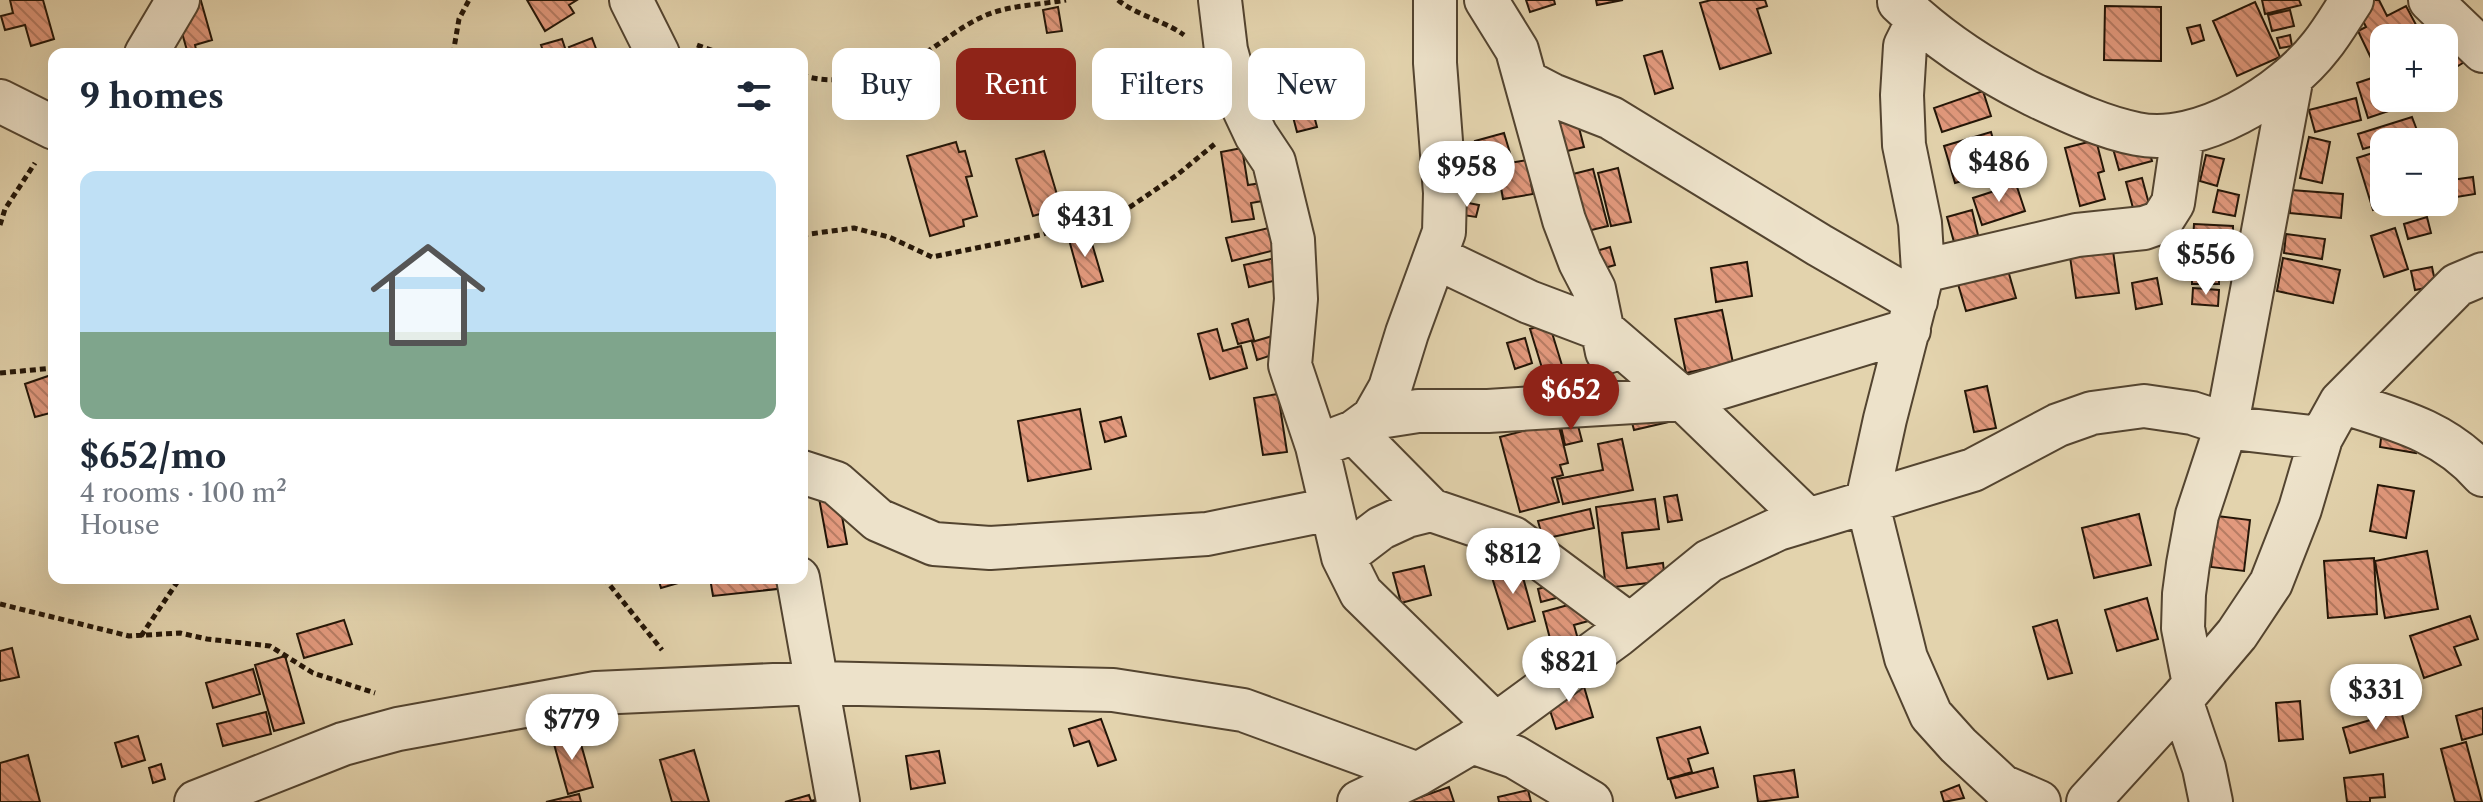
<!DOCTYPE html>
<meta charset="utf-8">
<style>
:root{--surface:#fff;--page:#f6f6f7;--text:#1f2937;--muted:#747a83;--accent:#8f2418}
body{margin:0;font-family:"Libre Caslon Text",serif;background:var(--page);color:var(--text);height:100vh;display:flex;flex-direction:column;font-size:30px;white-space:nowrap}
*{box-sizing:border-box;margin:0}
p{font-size:26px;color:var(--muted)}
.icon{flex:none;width:44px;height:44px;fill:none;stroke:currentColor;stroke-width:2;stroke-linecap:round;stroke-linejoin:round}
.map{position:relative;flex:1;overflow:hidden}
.side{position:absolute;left:48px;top:48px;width:760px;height:536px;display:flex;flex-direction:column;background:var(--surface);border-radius:16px;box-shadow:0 8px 32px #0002}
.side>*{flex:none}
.banner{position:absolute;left:832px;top:48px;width:760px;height:72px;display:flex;gap:16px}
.fabs{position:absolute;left:2370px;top:24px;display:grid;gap:16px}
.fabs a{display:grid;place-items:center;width:88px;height:88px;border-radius:16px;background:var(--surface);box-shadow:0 8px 32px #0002;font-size:40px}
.price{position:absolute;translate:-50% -68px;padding:0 18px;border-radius:28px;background:#fff;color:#222;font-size:26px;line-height:52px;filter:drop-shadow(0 2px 4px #0008)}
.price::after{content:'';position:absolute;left:50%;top:48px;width:24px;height:18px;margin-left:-12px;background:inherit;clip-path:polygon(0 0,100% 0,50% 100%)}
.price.on{background:var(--accent);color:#fff}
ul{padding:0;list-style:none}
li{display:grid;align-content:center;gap:16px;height:424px;padding:0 32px}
li span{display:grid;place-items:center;height:248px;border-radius:16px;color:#555}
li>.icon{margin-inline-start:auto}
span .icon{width:144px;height:144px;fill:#fffc;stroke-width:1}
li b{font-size:34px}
h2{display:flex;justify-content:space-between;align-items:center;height:96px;padding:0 32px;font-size:34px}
.chip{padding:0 28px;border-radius:16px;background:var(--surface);box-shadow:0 8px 32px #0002;font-size:28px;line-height:72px}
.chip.on{background:var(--accent);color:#fff}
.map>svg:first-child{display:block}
.building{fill:url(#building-back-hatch);stroke:#231507;stroke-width:2}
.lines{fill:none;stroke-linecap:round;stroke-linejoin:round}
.minor-casing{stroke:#534430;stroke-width:46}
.path{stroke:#231507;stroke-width:5;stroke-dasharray:6 4;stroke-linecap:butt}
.minor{stroke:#ede2ca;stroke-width:42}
</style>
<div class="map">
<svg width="2483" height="802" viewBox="0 0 2483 802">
<defs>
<pattern id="building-back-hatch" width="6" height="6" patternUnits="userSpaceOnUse" patternTransform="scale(2)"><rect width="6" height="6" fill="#e2997d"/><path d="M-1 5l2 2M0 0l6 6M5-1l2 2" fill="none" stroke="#b77c64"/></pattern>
</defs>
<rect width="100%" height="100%" fill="#e3d3ad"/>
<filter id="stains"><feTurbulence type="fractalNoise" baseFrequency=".0025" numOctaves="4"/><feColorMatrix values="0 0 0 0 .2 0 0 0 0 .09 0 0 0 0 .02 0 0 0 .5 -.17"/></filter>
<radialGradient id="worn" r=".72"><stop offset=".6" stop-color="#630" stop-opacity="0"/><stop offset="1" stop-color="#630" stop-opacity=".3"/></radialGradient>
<!-- building -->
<path class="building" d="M10 0H43L54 39 31 46 25 25 5 30 1 16 13 13Z
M527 0H577L569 5 574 13 545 31Z
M1526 0H1554L1555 4 1530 12Z
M1596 0H1623L1597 5Z
M1711 0H1765L1767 6 1757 9 1771 53 1720 69 1700 3Z
M2262 0H2299L2301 5 2265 14Z
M2366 0H2379L2387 16 2406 6 2423 38H2384V51L2371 58 2358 31 2366 27 2356 6Z
M201 1 212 40 195 45 197 54H188L175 8Z
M2255 2 2280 57 2237 76 2213 21Z
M2105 6 2161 7V61L2104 60Z
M1058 7 1062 31 1047 33 1043 10Z
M2290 10 2294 26 2272 31 2268 15Z
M2451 23 2474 56 2458 66 2444 46V38H2438L2435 34Z
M2200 25 2204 40 2192 44 2187 28Z
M2290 35 2292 46 2280 48 2277 38Z
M592 38 598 54H572L569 47Z
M562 39 567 54H544L541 45Z
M1662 51 1673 88 1655 94 1644 56Z
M2384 74V98H2404L2406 105 2368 118 2357 83Z
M1311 75 1317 98 1303 102 1297 78Z
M1983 91 1991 116 1942 132 1934 108Z
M2356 98 2361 120 2315 132 2309 110Z
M1573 105 1584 147 1559 153 1548 112Z
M1312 108 1317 127 1297 132 1292 113Z
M2412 117 2418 133 2363 149 2358 134Z
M1991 132 1996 150 2003 148 2011 178 1982 186 1979 176 1955 183 1944 146Z
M1504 133 1510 153 1480 161 1475 141Z
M2145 136 2152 161 2119 170 2112 145Z
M2309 137 2330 142 2322 183 2300 178Z
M2096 140 2104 171 2098 173 2105 199 2080 206 2065 148Z
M956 142 959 152 965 151 972 176 966 177 977 216 963 220 964 226 930 236 907 156Z
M1242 148 1248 185 1273 181 1262 201 1251 203 1254 219 1232 222 1221 152Z
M1044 151 1061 208 1033 216 1016 159Z
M2379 151 2384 167V202L2394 204 2373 210 2357 158Z
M2206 155 2224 159 2217 186 2200 181Z
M1527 160 1533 194 1503 199 1497 165Z
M1493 162 1496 185 1463 189 1460 166Z
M1618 168 1631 222 1611 226 1598 173Z
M1593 169 1608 226 1579 233 1565 176Z
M2473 177 2475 194 2444 199V181Z
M2142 178 2149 204 2133 208 2126 182Z
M2016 184 2025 211 1982 225 1973 198Z
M2218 190 2239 195 2235 216 2213 212Z
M2291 190 2343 194 2341 218 2290 213Z
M1458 201 1479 205 1476 217 1456 214Z
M1972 210 1978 235 1954 242 1947 217Z
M2427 217 2431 233 2408 239 2404 224Z
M2194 224 2233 226V245L2193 242Z
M1277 226 1283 248 1232 261 1226 238Z
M2395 228 2408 269 2384 277 2371 236Z
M1088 230 1103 281 1082 287 1068 236Z
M2110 230 2119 293 2076 298 2067 236Z
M2286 234 2325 239 2322 259 2284 253Z
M1610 247 1615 265 1591 272 1586 254Z
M2192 248H2219V284H2192Z
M1284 256 1289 277 1249 287 1244 265Z
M2283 258 2340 270 2333 303 2277 291Z
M2005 260 2016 298 1966 311 1955 274Z
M1747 262 1752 296 1716 302 1711 268Z
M2432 267 2436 286 2415 290 2411 271Z
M2157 278 2162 304 2136 309 2132 283Z
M2193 288 2219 290 2218 306 2192 304Z
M1722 310 1733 363 1686 373 1675 319Z
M1248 319 1254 340 1238 344 1232 324Z
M1549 323 1565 375 1546 381 1530 329Z
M1217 329 1223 351 1241 346 1247 368 1210 379 1198 334Z
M1276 335 1281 352 1257 360 1252 342Z
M1525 338 1532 363 1515 369 1507 343Z
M54 374V412L35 417 25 384Z
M1987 386 1996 428 1974 432 1965 391Z
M1278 394 1287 452 1263 455 1254 398Z
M1667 401 1673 421 1634 430 1629 411Z
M1080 409 1091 469 1028 481 1018 421Z
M1121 417 1126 436 1105 442 1100 422Z
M1576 418 1582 441 1565 445 1560 422Z
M1558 422 1568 463 1560 465 1563 475 1552 478 1559 502 1520 512 1500 437Z
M2382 430 2419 437 2416 453 2380 447Z
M1622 439 1633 490 1563 504 1557 479 1603 470 1598 444Z
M2378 485 2414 491 2406 538 2370 531Z
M838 494 847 544 828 547 819 498Z
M1677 495 1682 520 1668 522 1664 497Z
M1655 499 1659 529 1622 533 1627 568 1663 563 1665 581 1606 588 1596 507Z
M1590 509 1594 528 1543 539 1538 521Z
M2139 514 2151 565 2094 578 2082 528Z
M2217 516 2250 520 2244 571 2211 567Z
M2427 551 2438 609 2385 618 2375 561Z
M2374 558 2377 614 2328 618 2324 561Z
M1519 563 1535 621 1508 629 1490 571Z
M1424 566 1431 595 1401 603 1393 573Z
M658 578H692V579L661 588Z
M710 578H785L786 588 713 596Z
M1552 585 1556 598 1541 602 1538 589Z
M2147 598 2158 639 2117 651 2105 610Z
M1586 600 1592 620 1574 625 1579 643 1553 650 1543 612Z
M2470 616 2478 639 2454 647 2461 665 2424 678 2410 636Z
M344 620 352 644 304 658 297 634Z
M2057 620 2072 673 2048 679 2033 627Z
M12 648 19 677 0 681V651Z
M285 656 304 723 274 731 255 665Z
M253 669 260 694 213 708 206 683Z
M1582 680 1593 717 1556 729 1544 692Z
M2370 685 2375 705 2349 712 2344 692Z
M2300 701 2303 739 2279 741 2276 703Z
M2483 708V734L2462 740 2456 716Z
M2401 711 2408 737 2350 753 2343 728Z
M266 712 271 734 223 746 217 724Z
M1101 719 1116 760 1098 766 1089 741 1074 746 1069 729Z
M1700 727 1708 753 1688 759 1692 772 1668 779 1657 738Z
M577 730 593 787 568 794 552 737Z
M138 736 145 760 122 767 115 743Z
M2466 742 2482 802H2455L2441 749Z
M694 750 709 802H672L660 760Z
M939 751 945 783 911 789 906 756Z
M28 755 40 802H0V763Z
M161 764 165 779 153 783 149 768Z
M1713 768 1718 787 1676 798 1670 779Z
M1794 770 1798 797 1758 802 1754 776Z
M2383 774 2385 797 2370 798V802H2347L2344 778Z
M1959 785 1964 798 1944 802 1941 792Z
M1449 787 1454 802H1409V801Z
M1528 790 1531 802H1499L1498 797Z
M579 794 581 802H546Z
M809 795 811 801 826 797 827 802H785Z"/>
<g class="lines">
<defs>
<path id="minor" d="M631 0 658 54
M1220 0 1226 50 1240 101 1256 135 1274 162 1293 240 1296 299 1290 365 1317 446 1343 557 1361 593 1495 724
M1486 0 1517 50 1564 220 1580 262 1594 289 1607 352
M2430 0 2483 51
M1899 2C1937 39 1986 71 2034 95 2066 110 2101 127 2137 134 2199 147 2284 94 2321 46 2333 31 2342 15 2352 0
M1918 20 1905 46 1902 95 1904 145 1920 223 1923 271 1885 419 1867 501 1906 658 1931 715 1958 745 2002 786 2039 802
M146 54 178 0
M1527 82 1552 95 1611 118 1819 245 1916 301
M0 101 54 128
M1435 257 1529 302 1603 330 1683 399 1808 520
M1923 271 2077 235 2144 228 2161 222 2173 203 2183 135
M2341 402C2395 419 2445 431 2483 475
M1373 418 1418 411H1488L1683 399 1909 330
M1354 432 1431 510
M1317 446 1354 432 1373 418 1390 388 1407 333 1444 232 1445 193 1435 63V0
M802 472 836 483 878 520 934 544 990 548 1207 534 1331 509
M1343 557 1381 528 1407 516 1431 510 1513 538 1630 625
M798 578 838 802
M2194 684 2183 628 2184 594 2188 564 2197 515 2227 424 2292 76
M2181 700 2204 768 2211 802
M1472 742 1618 635 1709 561 1778 529 1973 470 2058 425 2092 413 2144 406 2192 413 2241 429 2321 438
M196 802 343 744 398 729 596 693 817 683 1113 690 1243 710 1418 774
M1359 802 1418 774 1472 742 1515 757 1591 802
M2088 802 2181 700 2237 634 2271 583 2300 509 2321 438 2341 402 2457 285 2483 274"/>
</defs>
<!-- minor casing -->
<use href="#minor" class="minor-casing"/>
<!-- path -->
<path class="path" d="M1118 0C1138 16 1163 20 1184 35
M697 45 722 54
M453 54 459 19 469 0
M802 75C839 88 891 73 925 53 944 41 962 26 982 17 1007 5 1039 5 1066 0
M0 225 5 209 35 163
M802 235 854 228 889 237 932 257 1040 235 1127 209 1177 175 1216 143
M0 373 54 368
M604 578 662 650
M0 604 129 636 180 633 207 639 270 646 313 673 375 693
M141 636 180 578"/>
<!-- minor -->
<use href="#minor" class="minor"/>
</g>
<rect width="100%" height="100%" filter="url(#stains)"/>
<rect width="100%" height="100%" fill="url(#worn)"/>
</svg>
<div class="fabs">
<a>+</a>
<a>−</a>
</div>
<b class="price" style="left:1999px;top:204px">$486</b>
<b class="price" style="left:1467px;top:209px">$958</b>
<b class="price" style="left:1085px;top:259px">$431</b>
<b class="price" style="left:2206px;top:297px">$556</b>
<b class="price on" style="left:1571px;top:432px">$652</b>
<b class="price" style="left:1513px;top:596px">$812</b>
<b class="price" style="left:1569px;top:704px">$821</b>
<b class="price" style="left:2376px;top:732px">$331</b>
<b class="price" style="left:572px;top:762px">$779</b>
<div class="banner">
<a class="chip">Buy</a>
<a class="chip on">Rent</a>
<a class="chip">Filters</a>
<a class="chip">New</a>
</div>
<section class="side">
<h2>9 homes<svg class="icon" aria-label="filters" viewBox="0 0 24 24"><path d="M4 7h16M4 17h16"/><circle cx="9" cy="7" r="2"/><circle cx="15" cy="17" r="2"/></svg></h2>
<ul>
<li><span style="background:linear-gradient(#bfe0f5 65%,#7fa58c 0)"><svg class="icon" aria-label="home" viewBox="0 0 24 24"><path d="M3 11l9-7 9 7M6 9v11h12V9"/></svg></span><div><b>$652/mo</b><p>4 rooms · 100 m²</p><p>House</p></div></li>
</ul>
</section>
</div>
